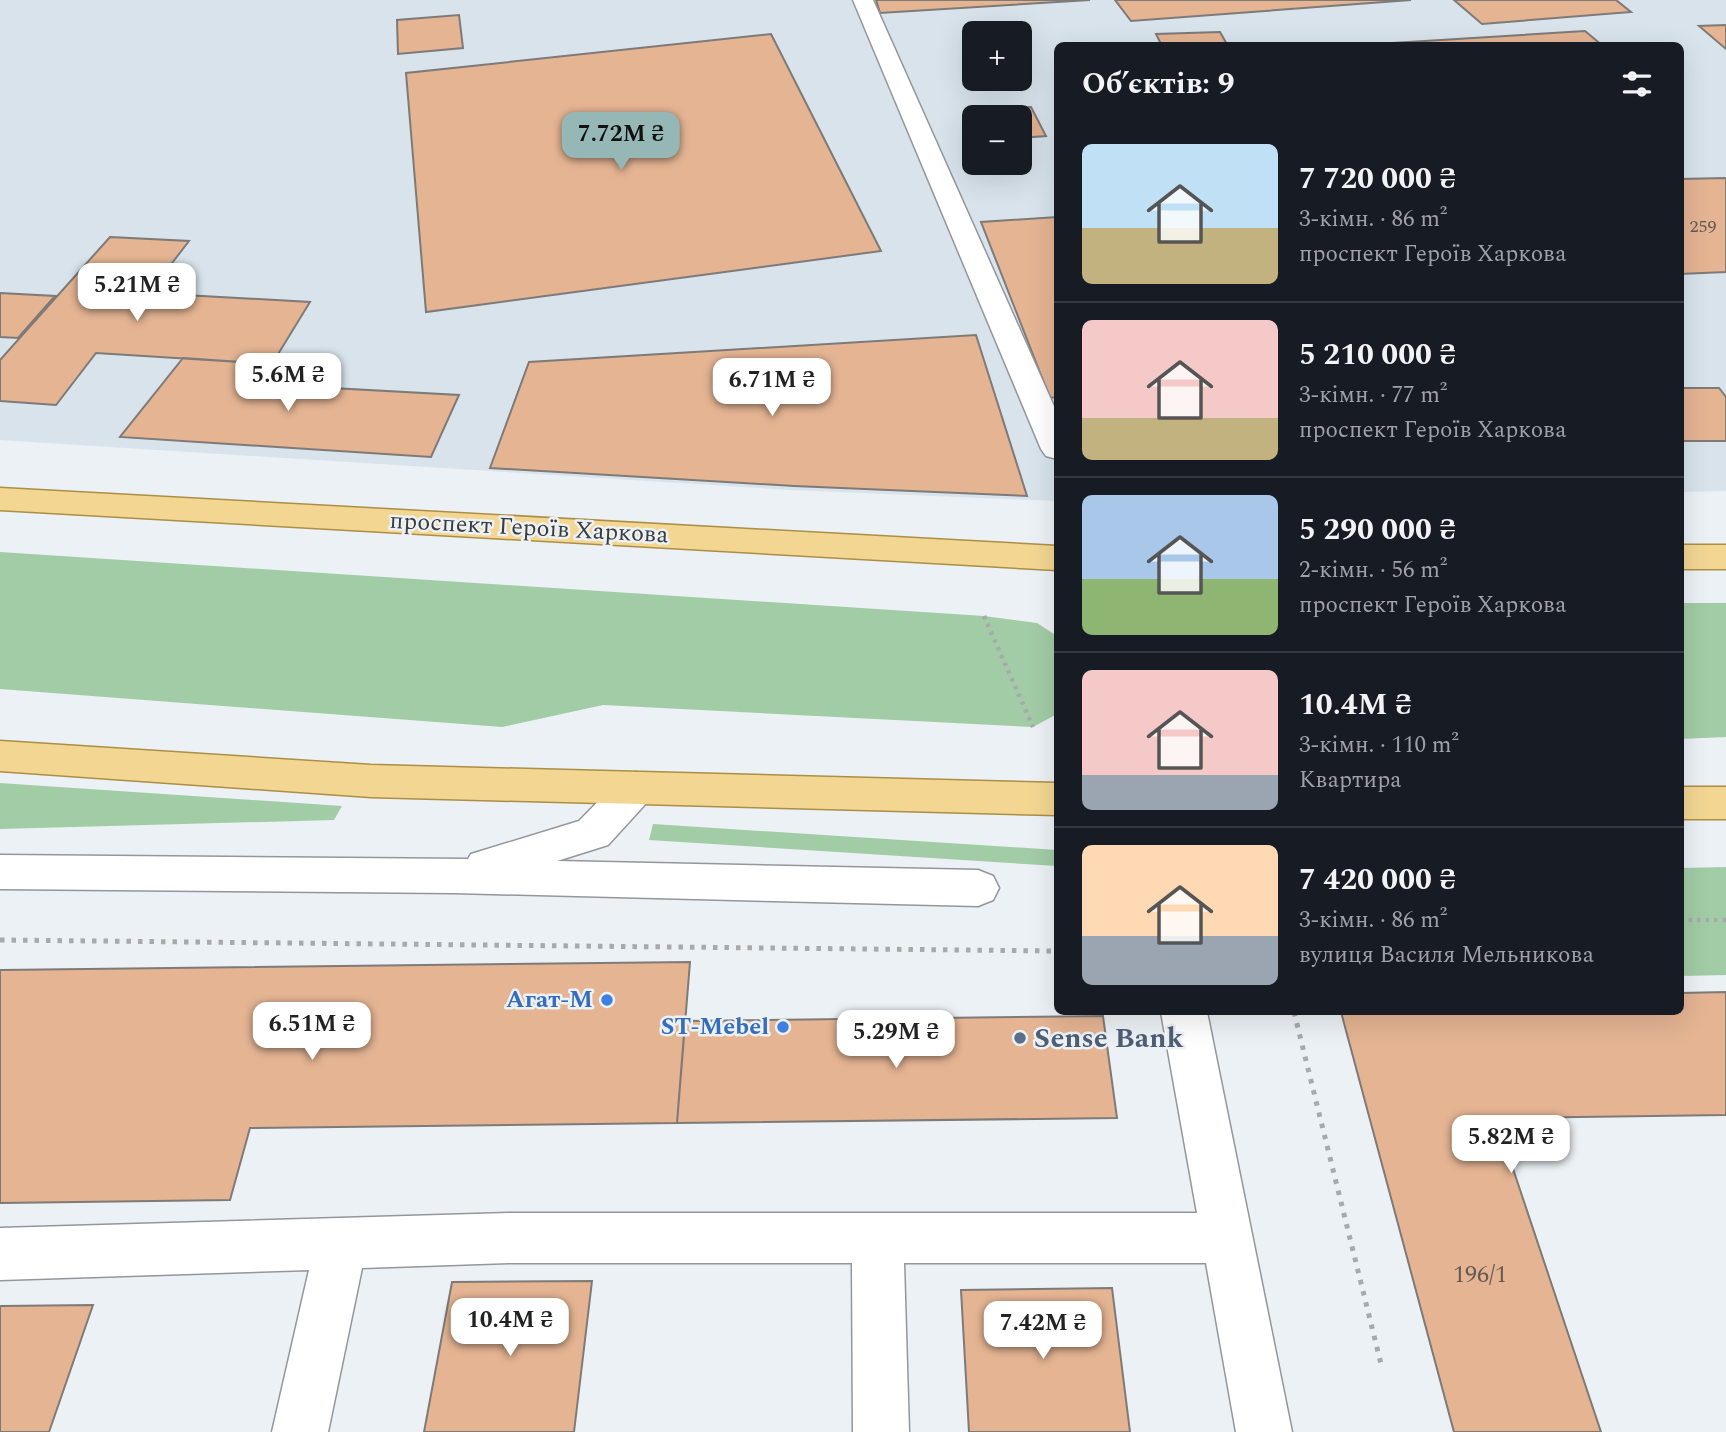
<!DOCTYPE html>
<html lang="uk">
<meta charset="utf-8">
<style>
:root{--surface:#171b24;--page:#20242c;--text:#f1f3f6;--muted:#9ea1a6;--line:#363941;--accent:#95b7b6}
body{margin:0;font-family:Spectral,serif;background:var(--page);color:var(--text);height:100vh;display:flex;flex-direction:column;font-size:26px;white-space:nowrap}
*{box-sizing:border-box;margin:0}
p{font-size:23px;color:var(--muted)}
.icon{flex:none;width:38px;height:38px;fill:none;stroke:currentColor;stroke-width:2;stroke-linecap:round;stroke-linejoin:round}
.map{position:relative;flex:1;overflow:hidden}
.panel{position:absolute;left:1054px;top:42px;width:630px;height:973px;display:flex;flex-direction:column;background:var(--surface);border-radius:10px;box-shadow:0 7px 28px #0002}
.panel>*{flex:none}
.buttons{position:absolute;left:962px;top:21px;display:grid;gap:14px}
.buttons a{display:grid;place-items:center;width:70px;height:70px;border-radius:10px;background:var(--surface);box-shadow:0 7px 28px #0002;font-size:35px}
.price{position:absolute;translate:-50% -60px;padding:0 16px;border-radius:14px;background:#fff;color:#222;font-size:23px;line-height:46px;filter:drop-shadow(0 2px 4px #0008)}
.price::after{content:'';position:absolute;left:50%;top:42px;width:21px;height:16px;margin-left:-10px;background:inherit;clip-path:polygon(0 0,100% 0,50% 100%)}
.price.on{background:var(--accent);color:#111}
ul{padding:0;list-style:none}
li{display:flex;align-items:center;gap:21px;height:175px;padding:0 28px}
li+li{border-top:2px solid var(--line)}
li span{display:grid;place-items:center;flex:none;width:196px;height:140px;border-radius:10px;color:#555}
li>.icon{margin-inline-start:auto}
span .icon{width:84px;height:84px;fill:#fffc;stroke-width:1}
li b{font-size:30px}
h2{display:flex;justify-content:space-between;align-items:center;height:84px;padding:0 28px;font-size:30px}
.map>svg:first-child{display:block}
.built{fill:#d8e3ec;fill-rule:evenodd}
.green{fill:#a2cca5}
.building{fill:#e4b493;stroke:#7e7a77;stroke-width:2}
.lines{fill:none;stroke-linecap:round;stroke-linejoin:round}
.minor-casing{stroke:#93979b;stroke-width:3}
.major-casing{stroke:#ac8e46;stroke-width:3}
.path-far1{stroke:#a6aaad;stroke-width:4.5;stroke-dasharray:3.5 5;stroke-linecap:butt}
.path{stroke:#a6aaad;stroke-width:5;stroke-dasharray:4.5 7;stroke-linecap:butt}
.minor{fill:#fff;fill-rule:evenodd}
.major{fill:#f2d692;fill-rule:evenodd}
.shop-dot{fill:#3f7fe0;stroke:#ecf1f5;stroke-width:2.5}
.service-dot{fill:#5c6f8a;stroke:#ecf1f5;stroke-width:2.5}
.labels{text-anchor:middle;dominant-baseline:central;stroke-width:5;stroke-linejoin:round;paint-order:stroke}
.far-number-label{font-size:18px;fill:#645a53}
.street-label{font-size:24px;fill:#3a3c3e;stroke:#ecf1f5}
.shop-label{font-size:24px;font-weight:bold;fill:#366cbe;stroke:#ecf1f5;text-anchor:end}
.near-number-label{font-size:24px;fill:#645a53}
.near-service-label{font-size:28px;font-weight:bold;fill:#4e5e75;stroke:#ecf1f5;text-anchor:start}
</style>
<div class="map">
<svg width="1726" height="1432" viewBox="0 0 1726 1432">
<rect width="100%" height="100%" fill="#ecf1f5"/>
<!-- built -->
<path class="built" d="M0 0H1726V491L1680 492V46H1057V501L790 490 0 440ZM975 33H1020V79H975ZM975 117H1020V163H975Z"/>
<!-- green -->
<path class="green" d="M0 552 984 616 1037 623 1057 636V714L1033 727 603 705 502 727 0 689Z
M1680 603H1726V737L1680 739Z
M0 783 342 806 334 820 0 829Z
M653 824 1057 850V866L649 840Z
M1726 867V975L1680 976V868Z"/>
<!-- building -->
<path class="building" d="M876 0H1090L880 13Z
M1115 0H1411L1131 21Z
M1454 0H1616L1631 12 1482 24Z
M459 15 463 48 398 54 397 20Z
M1726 25V49L1699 26Z
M1585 31 1603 46H1343Z
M1220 32 1228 46H1162L1156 34Z
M771 34 881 251 426 312 406 73Z
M1031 107 1046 136 1020 138V117H980L977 110Z
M1726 178V272L1680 274V179Z
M1057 217V397L1050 398 981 222Z
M110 237 189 241 149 293 310 302 272 364 96 353 56 405 0 401V360Z
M0 293 55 296 18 338 0 337Z
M976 335 1027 496 794 486 490 468 529 362Z
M183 358 272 364 259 384 459 395 431 457 120 437Z
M1680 388H1719L1726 397V441H1680Z
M690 962 677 1123 250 1128 230 1200 0 1203V970Z
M1726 992V1115L1496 1118 1601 1432H1454L1341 1012H1680V993Z
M1103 1016 1117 1118 677 1123 685 1021Z
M592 1281 574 1432H424L452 1282Z
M1112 1288 1130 1432H969L961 1290Z
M93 1305 49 1432H0V1306Z"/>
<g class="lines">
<defs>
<path id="minor" d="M853 0H873L1057 413V459L1046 456 1041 449Z
M636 772 650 777 656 788 650 799 608 845 557 861 978 870 993 876 999 888 993 900 978 906 454 893 0 889V855L468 859 471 854 579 821 622 777Z
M1161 1012H1207L1292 1432H1236L1206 1263H904L909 1432H853L852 1263H509L362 1268 328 1432H272L309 1270 0 1280V1228L509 1213H1197Z"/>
<path id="major" d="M0 488 1057 546V570L0 510Z
M1680 545H1726V569H1680Z
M0 741 371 765 1057 783V815L371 797 0 771Z
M1680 787H1726V819H1680Z"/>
</defs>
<!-- minor casing -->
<use href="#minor" class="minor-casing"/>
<!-- major casing -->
<use href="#major" class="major-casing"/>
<!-- path-far1 -->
<path class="path-far1" d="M984 616 1033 727
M1680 920H1726"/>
<!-- path -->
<path class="path" d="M0 940 1057 951
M1294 1012 1382 1368"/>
<!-- minor -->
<use href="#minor" class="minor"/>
<!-- major -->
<use href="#major" class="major"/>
</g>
<!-- markers -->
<g class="shop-dot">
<circle cx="607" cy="1000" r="7"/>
<circle cx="783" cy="1027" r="7"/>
</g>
<circle class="service-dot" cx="1020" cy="1038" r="7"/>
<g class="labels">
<!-- far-number labels -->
<g class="far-number-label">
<text x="1703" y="226">259</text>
</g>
<!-- street labels -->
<g class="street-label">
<text transform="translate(529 528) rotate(3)">проспект Героїв Харкова</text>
</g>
<!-- shop labels -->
<g class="shop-label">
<text x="593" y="1000">Агат-М</text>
<text x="769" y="1027">ST-Mebel</text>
</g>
<!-- near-number labels -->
<g class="near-number-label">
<text x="1480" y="1275">196/1</text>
</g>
<!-- near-service labels -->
<g class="near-service-label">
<text x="1034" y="1038">Sense Bank</text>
</g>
</g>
</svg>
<div class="buttons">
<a>+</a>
<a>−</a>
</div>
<b class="price on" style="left:621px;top:172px">7.72M ₴</b>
<b class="price" style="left:137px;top:323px">5.21M ₴</b>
<b class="price" style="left:288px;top:413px">5.6M ₴</b>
<b class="price" style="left:772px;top:418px">6.71M ₴</b>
<b class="price" style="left:312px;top:1062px">6.51M ₴</b>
<b class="price" style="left:896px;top:1070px">5.29M ₴</b>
<b class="price" style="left:1511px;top:1175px">5.82M ₴</b>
<b class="price" style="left:510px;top:1358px">10.4M ₴</b>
<b class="price" style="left:1043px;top:1361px">7.42M ₴</b>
<section class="panel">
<h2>Об’єктів: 9<svg class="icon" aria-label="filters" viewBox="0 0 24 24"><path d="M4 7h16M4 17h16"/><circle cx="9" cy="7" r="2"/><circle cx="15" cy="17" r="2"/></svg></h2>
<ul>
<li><span style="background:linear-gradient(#bfe0f5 60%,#c2b280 0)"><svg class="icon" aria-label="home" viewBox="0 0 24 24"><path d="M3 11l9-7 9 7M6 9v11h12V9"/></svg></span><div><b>7 720 000 ₴</b><p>3-кімн. · 86 m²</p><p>проспект Героїв Харкова</p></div></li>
<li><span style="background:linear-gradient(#f6c9c9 70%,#c2b280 0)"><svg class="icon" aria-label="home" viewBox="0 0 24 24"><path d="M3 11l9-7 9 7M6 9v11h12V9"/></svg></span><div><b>5 210 000 ₴</b><p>3-кімн. · 77 m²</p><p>проспект Героїв Харкова</p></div></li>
<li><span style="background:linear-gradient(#a9c7e8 60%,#8fb573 0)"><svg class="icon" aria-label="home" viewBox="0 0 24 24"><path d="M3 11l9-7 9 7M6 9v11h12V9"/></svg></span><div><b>5 290 000 ₴</b><p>2-кімн. · 56 m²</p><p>проспект Героїв Харкова</p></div></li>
<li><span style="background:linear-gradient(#f6c9c9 75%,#9aa5b1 0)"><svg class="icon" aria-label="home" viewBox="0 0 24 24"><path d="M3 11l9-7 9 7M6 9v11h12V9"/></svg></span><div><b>10.4M ₴</b><p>3-кімн. · 110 m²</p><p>Квартира</p></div></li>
<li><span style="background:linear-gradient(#ffd9b3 65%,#9aa5b1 0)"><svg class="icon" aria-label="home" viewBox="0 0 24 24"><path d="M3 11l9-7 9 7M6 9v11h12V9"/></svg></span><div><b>7 420 000 ₴</b><p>3-кімн. · 86 m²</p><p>вулиця Василя Мельникова</p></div></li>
</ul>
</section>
</div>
